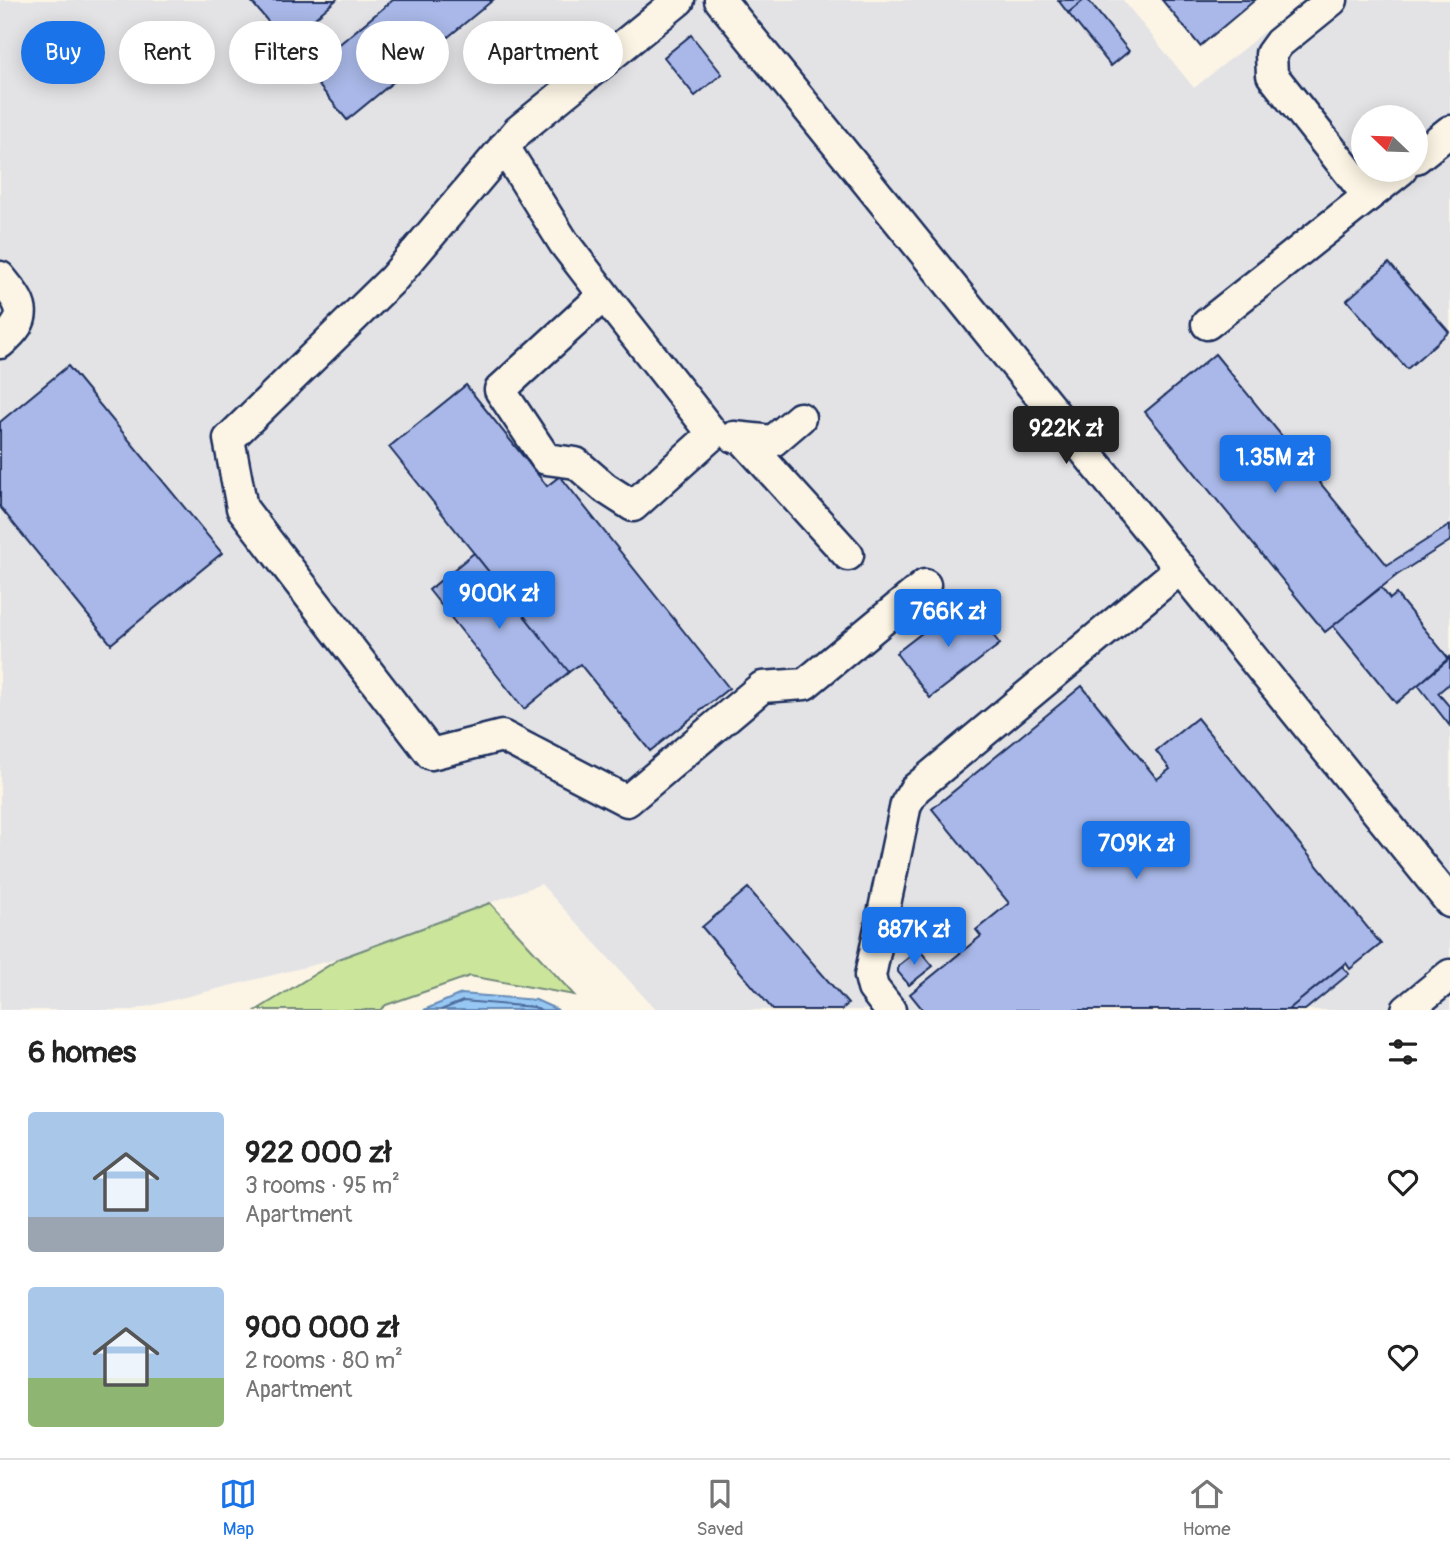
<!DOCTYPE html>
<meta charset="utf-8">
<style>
:root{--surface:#fff;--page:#f6f6f6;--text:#222;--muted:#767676;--line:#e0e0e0;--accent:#1a73e8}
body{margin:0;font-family:Pangolin,sans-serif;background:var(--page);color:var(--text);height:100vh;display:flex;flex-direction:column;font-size:26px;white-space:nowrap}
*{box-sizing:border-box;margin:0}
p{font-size:23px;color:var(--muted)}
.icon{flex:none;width:38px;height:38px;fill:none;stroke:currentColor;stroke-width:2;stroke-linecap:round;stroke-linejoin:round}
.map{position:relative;height:1010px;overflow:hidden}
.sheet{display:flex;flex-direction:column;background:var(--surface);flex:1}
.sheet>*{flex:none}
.banner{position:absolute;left:21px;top:21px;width:700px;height:63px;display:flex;gap:14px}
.needle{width:46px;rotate:293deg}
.controls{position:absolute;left:1351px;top:105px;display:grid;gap:14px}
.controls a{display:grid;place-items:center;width:77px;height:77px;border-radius:50%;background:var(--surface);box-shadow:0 4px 18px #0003;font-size:35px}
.price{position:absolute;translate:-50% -60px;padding:0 16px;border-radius:7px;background:var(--accent);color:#fff;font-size:23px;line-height:46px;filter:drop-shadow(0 2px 4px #0008)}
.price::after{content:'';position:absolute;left:50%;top:42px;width:21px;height:16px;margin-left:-10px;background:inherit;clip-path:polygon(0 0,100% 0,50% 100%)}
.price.current{background:#222;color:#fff}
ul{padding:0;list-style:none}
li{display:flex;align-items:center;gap:21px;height:175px;padding:0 28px}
li span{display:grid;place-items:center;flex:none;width:196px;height:140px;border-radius:7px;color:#555}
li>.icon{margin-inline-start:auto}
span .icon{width:84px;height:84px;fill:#fffc;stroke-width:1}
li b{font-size:30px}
h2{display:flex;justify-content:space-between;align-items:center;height:84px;padding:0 28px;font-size:30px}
.chip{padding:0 24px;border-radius:32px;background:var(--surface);box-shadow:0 4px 18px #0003;font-size:24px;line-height:63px}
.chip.current{background:var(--accent);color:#fff}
.tabs{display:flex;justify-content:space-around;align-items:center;height:98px;border-top:2px solid var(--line);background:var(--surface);font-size:19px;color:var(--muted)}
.tabs a{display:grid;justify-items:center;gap:4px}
.tabs .current{color:var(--accent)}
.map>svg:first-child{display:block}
.built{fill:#e3e3e6;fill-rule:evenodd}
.green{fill:#cbe59b;stroke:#738a7c;stroke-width:2}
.water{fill:#97c7f3;stroke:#658ab7;stroke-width:2}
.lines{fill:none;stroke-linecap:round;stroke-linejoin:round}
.shore{stroke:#4d6c9a;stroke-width:2}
.building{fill:#a9b8e8;stroke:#1b2f5e;stroke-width:2}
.minor-casing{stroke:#1b2f5e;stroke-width:35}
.minor{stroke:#fcf5e5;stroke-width:30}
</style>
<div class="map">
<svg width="1450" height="1010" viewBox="0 0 1450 1010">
<rect width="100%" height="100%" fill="#fcf5e5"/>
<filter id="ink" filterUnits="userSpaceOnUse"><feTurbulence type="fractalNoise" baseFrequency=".0143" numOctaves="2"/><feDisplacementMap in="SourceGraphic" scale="14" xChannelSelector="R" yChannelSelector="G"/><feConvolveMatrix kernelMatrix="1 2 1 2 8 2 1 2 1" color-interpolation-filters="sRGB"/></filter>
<g filter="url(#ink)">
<!-- built -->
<path class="built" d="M0 0H1123L1194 88 1304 0H1450V1010H656L541 884 341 958 133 1010H0ZM1363 117H1416V170H1363Z"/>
<!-- green -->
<path class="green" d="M490 903 574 995 470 976 386 1005 380 1010H257L341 958Z"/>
<!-- water -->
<path class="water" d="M461 994 536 1000 558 1010H424Z"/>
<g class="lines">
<!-- shore -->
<path class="shore" d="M441 1010 463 1001 534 1007 541 1010"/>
</g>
<!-- building -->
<path class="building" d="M250 0H336L286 43Z
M393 0H493L347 120 307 71Z
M1058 0H1084L1068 13Z
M1084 0H1088L1129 51 1111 66 1068 13Z
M1162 0H1255L1200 46Z
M691 35 722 74 695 96 664 57Z
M1389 263 1449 332 1407 369 1347 300Z
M1215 354 1387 565 1450 525V541L1397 575 1325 632 1145 412Z
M68 366 222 553 111 644 0 507V422Z
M466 385 547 486 560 476 729 688 650 751 580 664 569 672 389 447Z
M474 553 569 672 524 709 429 590Z
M1381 587 1390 599 1396 594 1449 659 1396 703 1333 626Z
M965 600 1000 644 930 698 896 653Z
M1450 657V683L1438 693 1450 707V726L1418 685Z
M1082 686 1157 779 1170 769 1156 751 1197 718 1381 944 1350 969 1346 963 1288 1010H923L910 994 981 936 976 930 1009 903 932 809Z
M748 888 848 1004 841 1010H773L702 927Z
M917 951 921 952 933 966 909 985 898 972V966Z
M1342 966 1349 974 1305 1010H1288Z"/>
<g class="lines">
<defs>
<path id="minor" d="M679 0 518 131 393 279 229 439 242 508 431 754 502 736 627 801 762 687 805 684 925 585
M720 0 1450 902
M1332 0 1279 43 1271 54 1272 75 1368 196
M504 147 564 243 604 295 500 390 546 459 576 463 605 488 633 506 713 434 604 295
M1416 158 1450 131
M0 277C23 305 32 316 0 343
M1207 324 1401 170
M734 437 773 441 800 418
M742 438 848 555
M890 1010 873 988 870 976 906 804 915 789 1181 568
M1407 1010 1450 975"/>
</defs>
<!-- minor casing -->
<use href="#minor" class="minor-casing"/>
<!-- minor -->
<use href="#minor" class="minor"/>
</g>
</g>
</svg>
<div class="controls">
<a><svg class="needle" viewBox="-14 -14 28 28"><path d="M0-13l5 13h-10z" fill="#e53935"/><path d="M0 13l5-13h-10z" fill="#767676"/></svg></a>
</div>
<b class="price current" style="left:1066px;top:466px">922K zł</b>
<b class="price" style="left:1275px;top:495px">1.35M zł</b>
<b class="price" style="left:499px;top:631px">900K zł</b>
<b class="price" style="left:948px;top:649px">766K zł</b>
<b class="price" style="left:1136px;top:881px">709K zł</b>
<b class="price" style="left:914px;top:967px">887K zł</b>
<div class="banner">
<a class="chip current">Buy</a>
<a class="chip">Rent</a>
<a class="chip">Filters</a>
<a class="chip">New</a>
<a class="chip">Apartment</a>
</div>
</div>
<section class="sheet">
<h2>6 homes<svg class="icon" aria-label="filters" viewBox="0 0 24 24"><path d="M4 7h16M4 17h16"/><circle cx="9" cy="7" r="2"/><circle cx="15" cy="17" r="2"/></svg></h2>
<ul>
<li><span style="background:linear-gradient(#a9c7e8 75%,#9aa5b1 0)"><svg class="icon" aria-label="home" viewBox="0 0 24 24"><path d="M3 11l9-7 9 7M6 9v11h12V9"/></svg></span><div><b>922 000 zł</b><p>3 rooms · 95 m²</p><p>Apartment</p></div><svg class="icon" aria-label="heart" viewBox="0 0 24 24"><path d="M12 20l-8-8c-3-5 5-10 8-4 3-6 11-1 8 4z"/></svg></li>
<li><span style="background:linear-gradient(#a9c7e8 65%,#8fb573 0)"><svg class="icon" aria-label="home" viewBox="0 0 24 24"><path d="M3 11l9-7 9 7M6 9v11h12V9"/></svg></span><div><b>900 000 zł</b><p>2 rooms · 80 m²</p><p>Apartment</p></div><svg class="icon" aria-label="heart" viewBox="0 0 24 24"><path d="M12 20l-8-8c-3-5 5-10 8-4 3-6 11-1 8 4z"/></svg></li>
</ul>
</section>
<nav class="tabs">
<a class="current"><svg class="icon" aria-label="map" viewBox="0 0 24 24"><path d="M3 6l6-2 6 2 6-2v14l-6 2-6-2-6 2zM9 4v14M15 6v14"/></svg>Map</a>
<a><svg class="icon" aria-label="saved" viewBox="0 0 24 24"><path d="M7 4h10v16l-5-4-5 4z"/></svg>Saved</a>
<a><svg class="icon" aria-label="home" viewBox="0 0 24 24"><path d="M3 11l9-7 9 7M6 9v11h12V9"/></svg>Home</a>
</nav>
